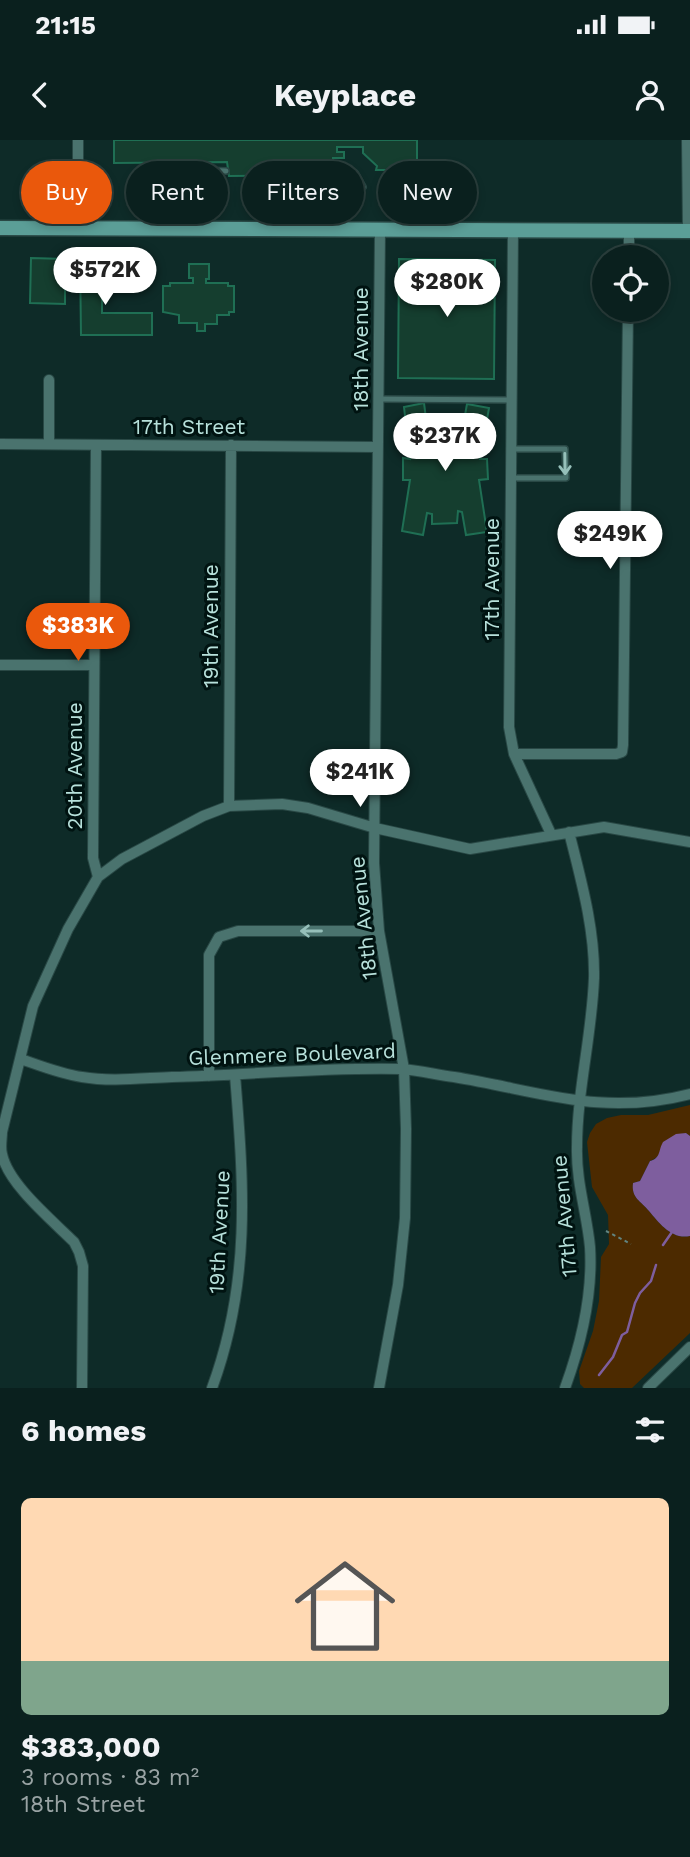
<!DOCTYPE html>
<meta charset="utf-8">
<style>
:root{--surface:#0a201e;--page:#182d2b;--text:#f1f3f6;--muted:#99a3a4;--line:#2a3e3c;--accent:#ea580c}
body{margin:0;font-family:"Work Sans",sans-serif;background:var(--page);color:var(--text);height:100vh;display:flex;flex-direction:column;font-size:26px;white-space:nowrap}
*{box-sizing:border-box;margin:0}
p{font-size:23px;color:var(--muted)}
.icon{flex:none;width:38px;height:38px;fill:none;stroke:currentColor;stroke-width:2;stroke-linecap:round;stroke-linejoin:round}
.map{position:relative;height:1248px;overflow:hidden}
.panel{display:flex;flex-direction:column;background:var(--surface);flex:1}
.panel>*{flex:none}
.top-card{position:absolute;left:21px;top:21px;width:649px;height:63px;display:flex;gap:14px}
.buttons{position:absolute;left:592px;top:105px;display:grid;gap:14px}
.buttons a{display:grid;place-items:center;width:77px;height:77px;border-radius:50%;background:var(--surface);box-shadow:0 4px 10px #0003,0 0 0 2px var(--line);font-size:35px}
.price{position:absolute;translate:-50% -60px;padding:0 16px;border-radius:24px;background:#fff;color:#222;font-size:23px;line-height:46px;filter:drop-shadow(0 2px 4px #0008)}
.price::after{content:'';position:absolute;left:50%;top:42px;width:21px;height:16px;margin-left:-10px;background:inherit;clip-path:polygon(0 0,100% 0,50% 100%)}
.price.active{background:var(--accent);color:#fff}
ul{padding:0;list-style:none}
li{display:grid;align-content:center;gap:14px;height:371px;padding:0 21px}
li+li{border-top:2px solid var(--line)}
li span{display:grid;place-items:center;height:217px;border-radius:10px;color:#555}
li>.icon{margin-inline-start:auto}
span .icon{width:126px;height:126px;fill:#fffc;stroke-width:1}
li b{font-size:30px}
h2{display:flex;justify-content:space-between;align-items:center;height:84px;padding:0 21px;font-size:30px}
.tag{padding:0 24px;border-radius:32px;background:var(--surface);box-shadow:0 4px 10px #0003,0 0 0 2px var(--line);font-size:24px;line-height:63px}
.tag.active{background:var(--accent);color:#fff}
.status{display:flex;justify-content:space-between;align-items:center;height:49px;padding:0 35px;background:var(--surface);direction:ltr}
.status svg{height:19px;fill:currentColor}
header{display:flex;justify-content:space-between;align-items:center;height:91px;padding:0 21px;background:var(--surface);font-size:32px;font-weight:700}
.map>svg:first-child{display:block}
.green{fill:#4c2a00}
.water{fill:#7e5e9e}
.lines{fill:none;stroke-linecap:round;stroke-linejoin:round}
.stream{stroke:#7e5e9e;stroke-width:2.5}
.building{fill:#153e2f;stroke:#1f6f54;stroke-width:2}
.lane-casing{stroke:#294845;stroke-width:8}
.street-casing{stroke:#294845;stroke-width:12}
.secondary-casing{stroke:#294845;stroke-width:17}
.path{stroke:#628581;stroke-width:2;stroke-dasharray:3.5 3.5;stroke-linecap:butt}
.lane{stroke:#4a736e;stroke-width:5}
.street{stroke:#4a736e;stroke-width:10}
.secondary{stroke:#5b9e97;stroke-width:14}
.oneway{stroke:#96c0ba}
.labels{text-anchor:middle;dominant-baseline:central;stroke-width:6;stroke-linejoin:round;paint-order:stroke}
.street-label{font-size:21px;fill:#b7e1db;stroke:#001311}
</style>
<div class="status"><b>21:15</b><svg viewBox="0 0 49 12"><path d="M0 12V9h3v3zM5 12V6h3v6zM10 12V3h3v9zM15 12V0h3v12zM26 1h20v11H26zM47 4h2v5h-2z"/></svg></div>
<header><svg class="icon" aria-label="back" viewBox="0 0 24 24"><path d="M15 5l-7 7 7 7"/></svg>Keyplace<svg class="icon" aria-label="person" viewBox="0 0 24 24"><circle cx="12" cy="8" r="4"/><path d="M4 21q1-7 8-7t8 7"/></svg></header>
<div class="map">
<svg width="690" height="1248" viewBox="0 0 690 1248">
<rect width="100%" height="100%" fill="#0e2b28"/>
<!-- green -->
<path class="green" d="M690 965V996L686 993C651 1001 669 1014 650 1021L640 1041 633 1043C631 1058 641 1061 649 1071 659 1083 672 1100 690 1096V1193L632 1248H584L580 1244 579 1231 593 1191 599 1161 601 1117 609 1104 608 1075 592 1047 587 1002 590 993 596 984 607 978 621 975H648Z"/>
<!-- water -->
<path class="water" d="M686 993 690 996V1096C672 1100 659 1083 649 1071 641 1061 631 1058 633 1043L640 1041 650 1021C661 1018 658 1011 663 1002L676 994Z"/>
<g class="lines">
<!-- stream -->
<path class="stream" d="M663 1105 672 1092
M599 1235 613 1217 622 1195 627 1192 635 1163 640 1153 651 1141 656 1125"/>
</g>
<!-- building -->
<path class="building" d="M114 0H417V30H376L377 26 363 13V7H337V12H344V18H333V35L229 36 227 22 114 23Z
M80 117H102V173H152V195H81Z
M31 118 65 119V164L30 163Z
M399 119 495 120 494 239 398 238Z
M189 124H209V139H206V143H228V146H234V172H229V175H217V184H205V191H197V183H179V175L163 172V146H170V143H193V138H189Z
M424 263 429 302 431 303 432 294 452 295V308H459L467 264 489 268 480 319H487L488 339 479 340 487 392 466 395 462 372 458 371 457 383 432 384V374L427 373 423 395 402 391 410 340H403V318L410 319 404 267Z"/>
<g class="lines">
<defs>
<path id="lane" d="M347 31 355 33 363 47
M194 52 193 38 202 30 226 31
M379 259 512 260
M511 309H565L566 338H511"/>
<path id="street" d="M78 0V88
M687 0 688 91
M513 90 509 587 514 614 551 694
M629 117V91
M49 240V304
M0 304 378 307
M96 305 93 718 98 737
M0 525H93
M514 614H616L622 612 623 605 628 170
M229 666 231 305
M21 919C41 926 61 934 82 937 111 942 143 938 172 937 248 935 325 927 401 929 419 930 437 935 454 937 540 951 601 977 690 954
M209 936V815L219 797 238 791H379
M82 1248 83 1126 79 1112 74 1102C52 1080 8 1044 2 1014 0 1007 2 999 2 992L33 866 68 789 98 737 122 719 203 676 229 666 282 664 308 668 375 688 470 709 604 687 690 702
M212 1248C251 1142 244 1046 235 935
M379 1248 398 1145 405 1078 406 989 404 929 379 791 374 723 380 90
M565 1248C581 1204 593 1155 590 1107 587 1074 576 1042 577 1007 577 951 592 895 594 838 595 789 581 740 569 692
M648 1248 690 1207"/>
<path id="secondary" d="M0 88 690 91"/>
</defs>
<!-- lane casing -->
<use href="#lane" class="lane-casing"/>
<!-- street casing -->
<use href="#street" class="street-casing"/>
<!-- secondary casing -->
<use href="#secondary" class="secondary-casing"/>
<!-- path -->
<path class="path" d="M606 1091 631 1104"/>
<!-- lane -->
<use href="#lane" class="lane"/>
<!-- street -->
<use href="#street" class="street"/>
<!-- secondary -->
<use href="#secondary" class="secondary"/>
</g>
<!-- one-way arrows -->
<defs><path id="oneway-shaft" d="M-6 0H5M1.5-3L5.5 0L1.5 3" fill="none" stroke-width="1.6" stroke-linecap="round" stroke-linejoin="round" transform="scale(1.75)"/></defs>
<g class="oneway">
<use href="#oneway-shaft" transform="translate(565 324) rotate(89)"/>
<use href="#oneway-shaft" transform="translate(311 791) rotate(-180)"/>
</g>
<g class="labels">
<!-- street labels -->
<g class="street-label">
<text transform="translate(360 209) rotate(-90)">18th Avenue</text>
<text x="189" y="286">17th Street</text>
<text transform="translate(491 439) rotate(-90)">17th Avenue</text>
<text transform="translate(210 486) rotate(-90)">19th Avenue</text>
<text transform="translate(74 626) rotate(-90)">20th Avenue</text>
<text transform="translate(363 778) rotate(-96)">18th Avenue</text>
<text transform="translate(292 914) rotate(-2)">Glenmere Boulevard</text>
<text transform="translate(564 1076) rotate(-95)">17th Avenue</text>
<text transform="translate(219 1092) rotate(-87)">19th Avenue</text>
</g>
</g>
</svg>
<div class="buttons">
<a><svg class="icon" aria-label="locate" viewBox="0 0 24 24"><circle cx="12" cy="12" r="6"/><path d="M12 2v4M12 18v4M2 12h4M18 12h4"/></svg></a>
</div>
<b class="price" style="left:105px;top:167px">$572K</b>
<b class="price" style="left:447px;top:179px">$280K</b>
<b class="price" style="left:445px;top:333px">$237K</b>
<b class="price" style="left:610px;top:431px">$249K</b>
<b class="price active" style="left:78px;top:523px">$383K</b>
<b class="price" style="left:360px;top:669px">$241K</b>
<div class="top-card">
<a class="tag active">Buy</a>
<a class="tag">Rent</a>
<a class="tag">Filters</a>
<a class="tag">New</a>
</div>
</div>
<section class="panel">
<h2>6 homes<svg class="icon" aria-label="filters" viewBox="0 0 24 24"><path d="M4 7h16M4 17h16"/><circle cx="9" cy="7" r="2"/><circle cx="15" cy="17" r="2"/></svg></h2>
<ul>
<li><span style="background:linear-gradient(#ffd9b3 75%,#7fa58c 0)"><svg class="icon" aria-label="home" viewBox="0 0 24 24"><path d="M3 11l9-7 9 7M6 9v11h12V9"/></svg></span><div><b>$383,000</b><p>3 rooms · 83 m²</p><p>18th Street</p></div></li>
</ul>
</section>
